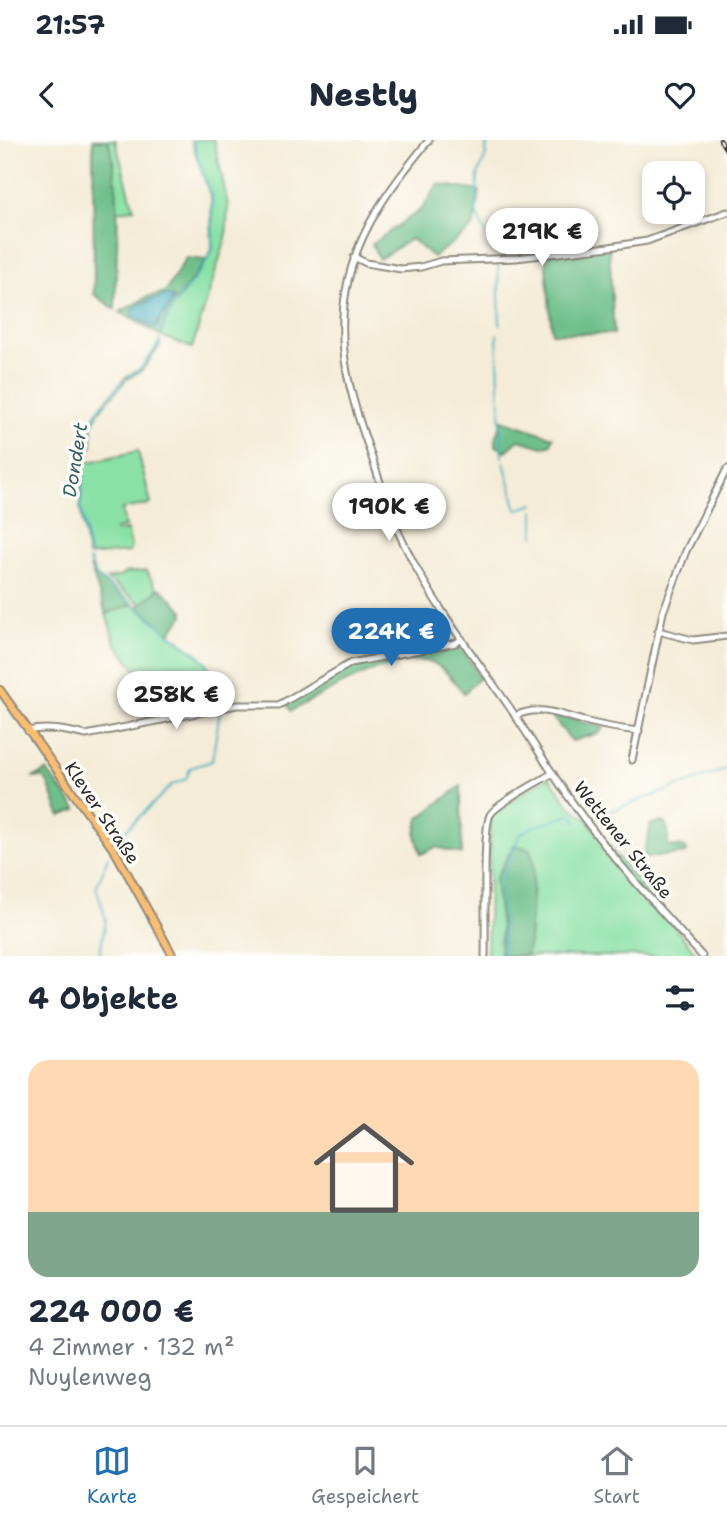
<!DOCTYPE html>
<html lang="de">
<meta charset="utf-8">
<style>
:root{--surface:#fff;--page:#f2f2f3;--text:#1f2937;--muted:#747a83;--line:#e0e1e3;--accent:#1f6fb2}
body{margin:0;font-family:"Shantell Sans",sans-serif;background:var(--page);color:var(--text);height:100vh;display:flex;flex-direction:column;font-size:26px;white-space:nowrap}
*{box-sizing:border-box;margin:0}
p{font-size:23px;color:var(--muted)}
.icon{flex:none;width:38px;height:38px;fill:none;stroke:currentColor;stroke-width:2;stroke-linecap:round;stroke-linejoin:round}
.map{position:relative;height:816px;overflow:hidden}
.side{display:flex;flex-direction:column;background:var(--surface);flex:1}
.side>*{flex:none}
.fabs{position:absolute;left:642px;top:21px;display:grid;gap:14px}
.fabs a{display:grid;place-items:center;width:63px;height:63px;border-radius:14px;background:var(--surface);box-shadow:0 4px 10px #0003;font-size:35px}
.price{position:absolute;translate:-50% -60px;padding:0 16px;border-radius:24px;background:#fff;color:#222;font-size:23px;line-height:46px;filter:drop-shadow(0 2px 4px #0008)}
.price::after{content:'';position:absolute;left:50%;top:42px;width:21px;height:16px;margin-left:-10px;background:inherit;clip-path:polygon(0 0,100% 0,50% 100%)}
.price.active{background:var(--accent);color:#fff}
ul{padding:0;list-style:none}
li{display:grid;align-content:center;gap:14px;height:371px;padding:0 28px}
li span{display:grid;place-items:center;height:217px;border-radius:21px;color:#555}
li>.icon{margin-inline-start:auto}
span .icon{width:126px;height:126px;fill:#fffc;stroke-width:1}
li b{font-size:30px}
h2{display:flex;justify-content:space-between;align-items:center;height:84px;padding:0 28px;font-size:30px}
.status{display:flex;justify-content:space-between;align-items:center;height:49px;padding:0 35px;background:var(--surface);direction:ltr}
.status svg{height:19px;fill:currentColor}
header{display:flex;justify-content:space-between;align-items:center;height:91px;padding:0 28px;background:var(--surface);font-size:32px;font-weight:800}
.tab-bar{display:flex;justify-content:space-around;align-items:center;height:98px;border-top:2px solid var(--line);background:var(--surface);font-size:19px;color:var(--muted)}
.tab-bar a{display:grid;justify-items:center;gap:4px}
.tab-bar .active{color:var(--accent)}
.map>svg:first-child{display:block}
.green{fill:#89e1a5;stroke:#5a8668;stroke-width:2}
.forest{fill:#6ebf8a;stroke:#4c755a;stroke-width:2;fill-rule:evenodd}
.water{fill:#43aec1;stroke:#376c76;stroke-width:2}
.lines{fill:none;stroke-linecap:round;stroke-linejoin:round}
.stream{stroke:#43aec1;stroke-width:2}
.minor-casing{stroke:#908c81;stroke-width:9}
.major-casing{stroke:#908c81;stroke-width:10}
.minor{stroke:#fff;stroke-width:5}
.major{stroke:#fcbd6f;stroke-width:6}
.rail-casing{stroke:#2b2b2b;stroke-width:4.5}
.rail{stroke:#fdfcf7;stroke-width:2;stroke-dasharray:5;stroke-linecap:butt}
.labels{text-anchor:middle;dominant-baseline:central;stroke-width:7;stroke-linejoin:round;paint-order:stroke}
.street-label{font-size:18px;fill:#2b2b2b;stroke:#fdfcf7}
.water-label{font-size:19px;font-style:italic;fill:#355f67;stroke:#fdfcf7}
</style>
<div class="status"><b>21:57</b><svg viewBox="0 0 49 12"><path d="M0 12V9h3v3zM5 12V6h3v6zM10 12V3h3v9zM15 12V0h3v12zM26 1h20v11H26zM47 4h2v5h-2z"/></svg></div>
<header><svg class="icon" aria-label="back" viewBox="0 0 24 24"><path d="M15 5l-7 7 7 7"/></svg>Nestly<svg class="icon" aria-label="heart" viewBox="0 0 24 24"><path d="M12 20l-8-8c-3-5 5-10 8-4 3-6 11-1 8 4z"/></svg></header>
<div class="map">
<svg width="727" height="816" viewBox="0 0 727 816">
<rect width="100%" height="100%" fill="#fdfcf7"/>
<filter id="ink" filterUnits="userSpaceOnUse"><feTurbulence type="fractalNoise" baseFrequency=".0143" numOctaves="2"/><feDisplacementMap in="SourceGraphic" scale="14" xChannelSelector="R" yChannelSelector="G"/><feConvolveMatrix kernelMatrix="1 2 1 2 8 2 1 2 1" color-interpolation-filters="sRGB"/></filter>
<filter id="wash" filterUnits="userSpaceOnUse"><feTurbulence type="fractalNoise" baseFrequency=".00686" numOctaves="4" result="noise"/><feDisplacementMap in="SourceGraphic" scale="28" xChannelSelector="R" yChannelSelector="G"/><feGaussianBlur stdDeviation="1.57" result="paint"/><feColorMatrix in="noise" values="0 0 0 0 0 0 0 0 0 0 0 0 0 0 0 0 0 1.4 0 .05"/><feComposite in="paint" operator="in"/></filter>
<g filter="url(#wash)">
<rect width="100%" height="100%" fill="#f4ecd7"/>
<!-- green -->
<path class="green" d="M108 0H115L134 69 117 71 113 19Z
M191 0H214L228 65 226 98 192 208 161 196 163 183 169 172 203 126 212 109 211 58Z
M160 199V206L142 230 126 240 99 271 93 284 92 305 85 323 138 311 151 364 122 369 125 387 115 389 116 392 127 390 131 406 129 412 88 416 80 366 82 324 89 305 90 289 98 270 125 238 141 228 158 205Z
M89 420 96 436 207 522 220 566 212 544 193 553 198 571 171 576 115 502 106 474 132 463 95 436Z
M146 431 158 450 141 464 107 439 122 436 124 433Z
M549 637 571 667 586 678 698 816H487L491 677 500 667Z"/>
<!-- forest -->
<path class="forest" d="M93 0H108C123 54 116 113 115 169L94 154Z
M438 44 480 51 473 88 433 117 411 99 379 119 372 104 423 68Z
M609 107 614 194 552 193 545 114Z
M186 118 206 120C191 145 167 166 161 196L120 172 147 157 165 152ZM166 155 174 158 173 160 155 188 133 176 132 171 142 163Z
M502 280 553 297 551 304 543 307 519 300 506 311 496 306V296Z
M90 426 96 436 133 464 106 474Z
M160 448 183 470V476L169 494 138 466Z
M458 503 480 537 464 553C455 543 445 528 433 523 398 509 322 555 291 571L287 563 352 525Z
M554 574 604 588 599 593 572 601 553 578Z
M47 631 77 670 60 676 48 643 43 637 32 638Z
M461 646 462 714 436 707 421 714 416 695 419 678Z
M660 682 665 683 668 690V706L683 707 687 710 686 713 644 718C643 702 651 700 650 685Z
M514 705 530 709 534 722 529 802 526 815 500 816 501 789 495 740Z"/>
<!-- water -->
<path class="water" d="M166 155 173 157V160L155 188 132 175 133 169 142 163Z"/>
<g class="lines">
<!-- stream -->
<path class="stream" d="M487 0 486 15 478 35 476 74 497 115
M498 122 500 184
M161 194 164 183 170 171 203 127 213 109 212 57 206 44 193 0
M497 194 502 317
M129 236 141 229 160 201
M504 322 517 370 534 364
M534 396V371
M89 415 81 367 84 324 90 305V289L98 270 126 239
M90 420 96 436 135 465
M137 467 169 494 197 513 206 522 219 565
M591 678 727 629
M118 706 125 696 124 692 173 644 186 639 190 628 212 621 220 571
M105 725 108 717
M97 751V745L104 728
M98 753 106 780 99 816
M504 816 501 742 519 696C527 686 558 680 572 674L577 682"/>
</g>
</g>
<g filter="url(#ink)">
<g class="lines">
<defs>
<path id="minor" d="M429 0C392 45 356 91 346 151 336 205 350 255 368 306 380 341 390 377 407 410 434 465 473 515 508 565 534 603 557 643 585 680 621 728 662 772 702 816
M354 117 366 123 401 129 421 127 441 121 516 118 609 107 647 101 727 72
M658 491 693 500 727 496
M515 576C539 564 560 575 584 581 603 586 620 589 639 591
M28 591C47 586 68 591 86 595L237 565H279L351 523 456 503 462 499
M632 620 663 472 686 411 727 329
M485 816C486 792 482 691 490 675 496 664 540 641 553 633"/>
<path id="major" d="M0 550 116 713 173 816"/>
</defs>
<!-- minor casing -->
<use href="#minor" class="minor-casing"/>
<!-- major casing -->
<use href="#major" class="major-casing"/>
<!-- minor -->
<use href="#minor" class="minor"/>
<!-- major -->
<use href="#major" class="major"/>
<defs>
<path id="rail" d="M720 0 727 11"/>
</defs>
<!-- rail casing -->
<use href="#rail" class="rail-casing"/>
<!-- rail -->
<use href="#rail" class="rail"/>
</g>
</g>
<g class="labels">
<!-- street labels -->
<g class="street-label">
<text transform="translate(102 673) rotate(56)">Klever Straße</text>
<text transform="translate(623 700) rotate(51)">Wettener Straße</text>
</g>
<!-- water labels -->
<g class="water-label">
<text transform="translate(75 320) rotate(-81)">Dondert</text>
</g>
</g>
</svg>
<div class="fabs">
<a><svg class="icon" aria-label="locate" viewBox="0 0 24 24"><circle cx="12" cy="12" r="6"/><path d="M12 2v4M12 18v4M2 12h4M18 12h4"/></svg></a>
</div>
<b class="price" style="left:542px;top:128px">219K €</b>
<b class="price" style="left:389px;top:403px">190K €</b>
<b class="price active" style="left:391px;top:528px">224K €</b>
<b class="price" style="left:176px;top:591px">258K €</b>
</div>
<section class="side">
<h2>4 Objekte<svg class="icon" aria-label="filters" viewBox="0 0 24 24"><path d="M4 7h16M4 17h16"/><circle cx="9" cy="7" r="2"/><circle cx="15" cy="17" r="2"/></svg></h2>
<ul>
<li><span style="background:linear-gradient(#ffd9b3 70%,#7fa58c 0)"><svg class="icon" aria-label="home" viewBox="0 0 24 24"><path d="M3 11l9-7 9 7M6 9v11h12V9"/></svg></span><div><b>224 000 €</b><p>4 Zimmer · 132 m²</p><p>Nuylenweg</p></div></li>
</ul>
</section>
<nav class="tab-bar">
<a class="active"><svg class="icon" aria-label="map" viewBox="0 0 24 24"><path d="M3 6l6-2 6 2 6-2v14l-6 2-6-2-6 2zM9 4v14M15 6v14"/></svg>Karte</a>
<a><svg class="icon" aria-label="saved" viewBox="0 0 24 24"><path d="M7 4h10v16l-5-4-5 4z"/></svg>Gespeichert</a>
<a><svg class="icon" aria-label="home" viewBox="0 0 24 24"><path d="M3 11l9-7 9 7M6 9v11h12V9"/></svg>Start</a>
</nav>
